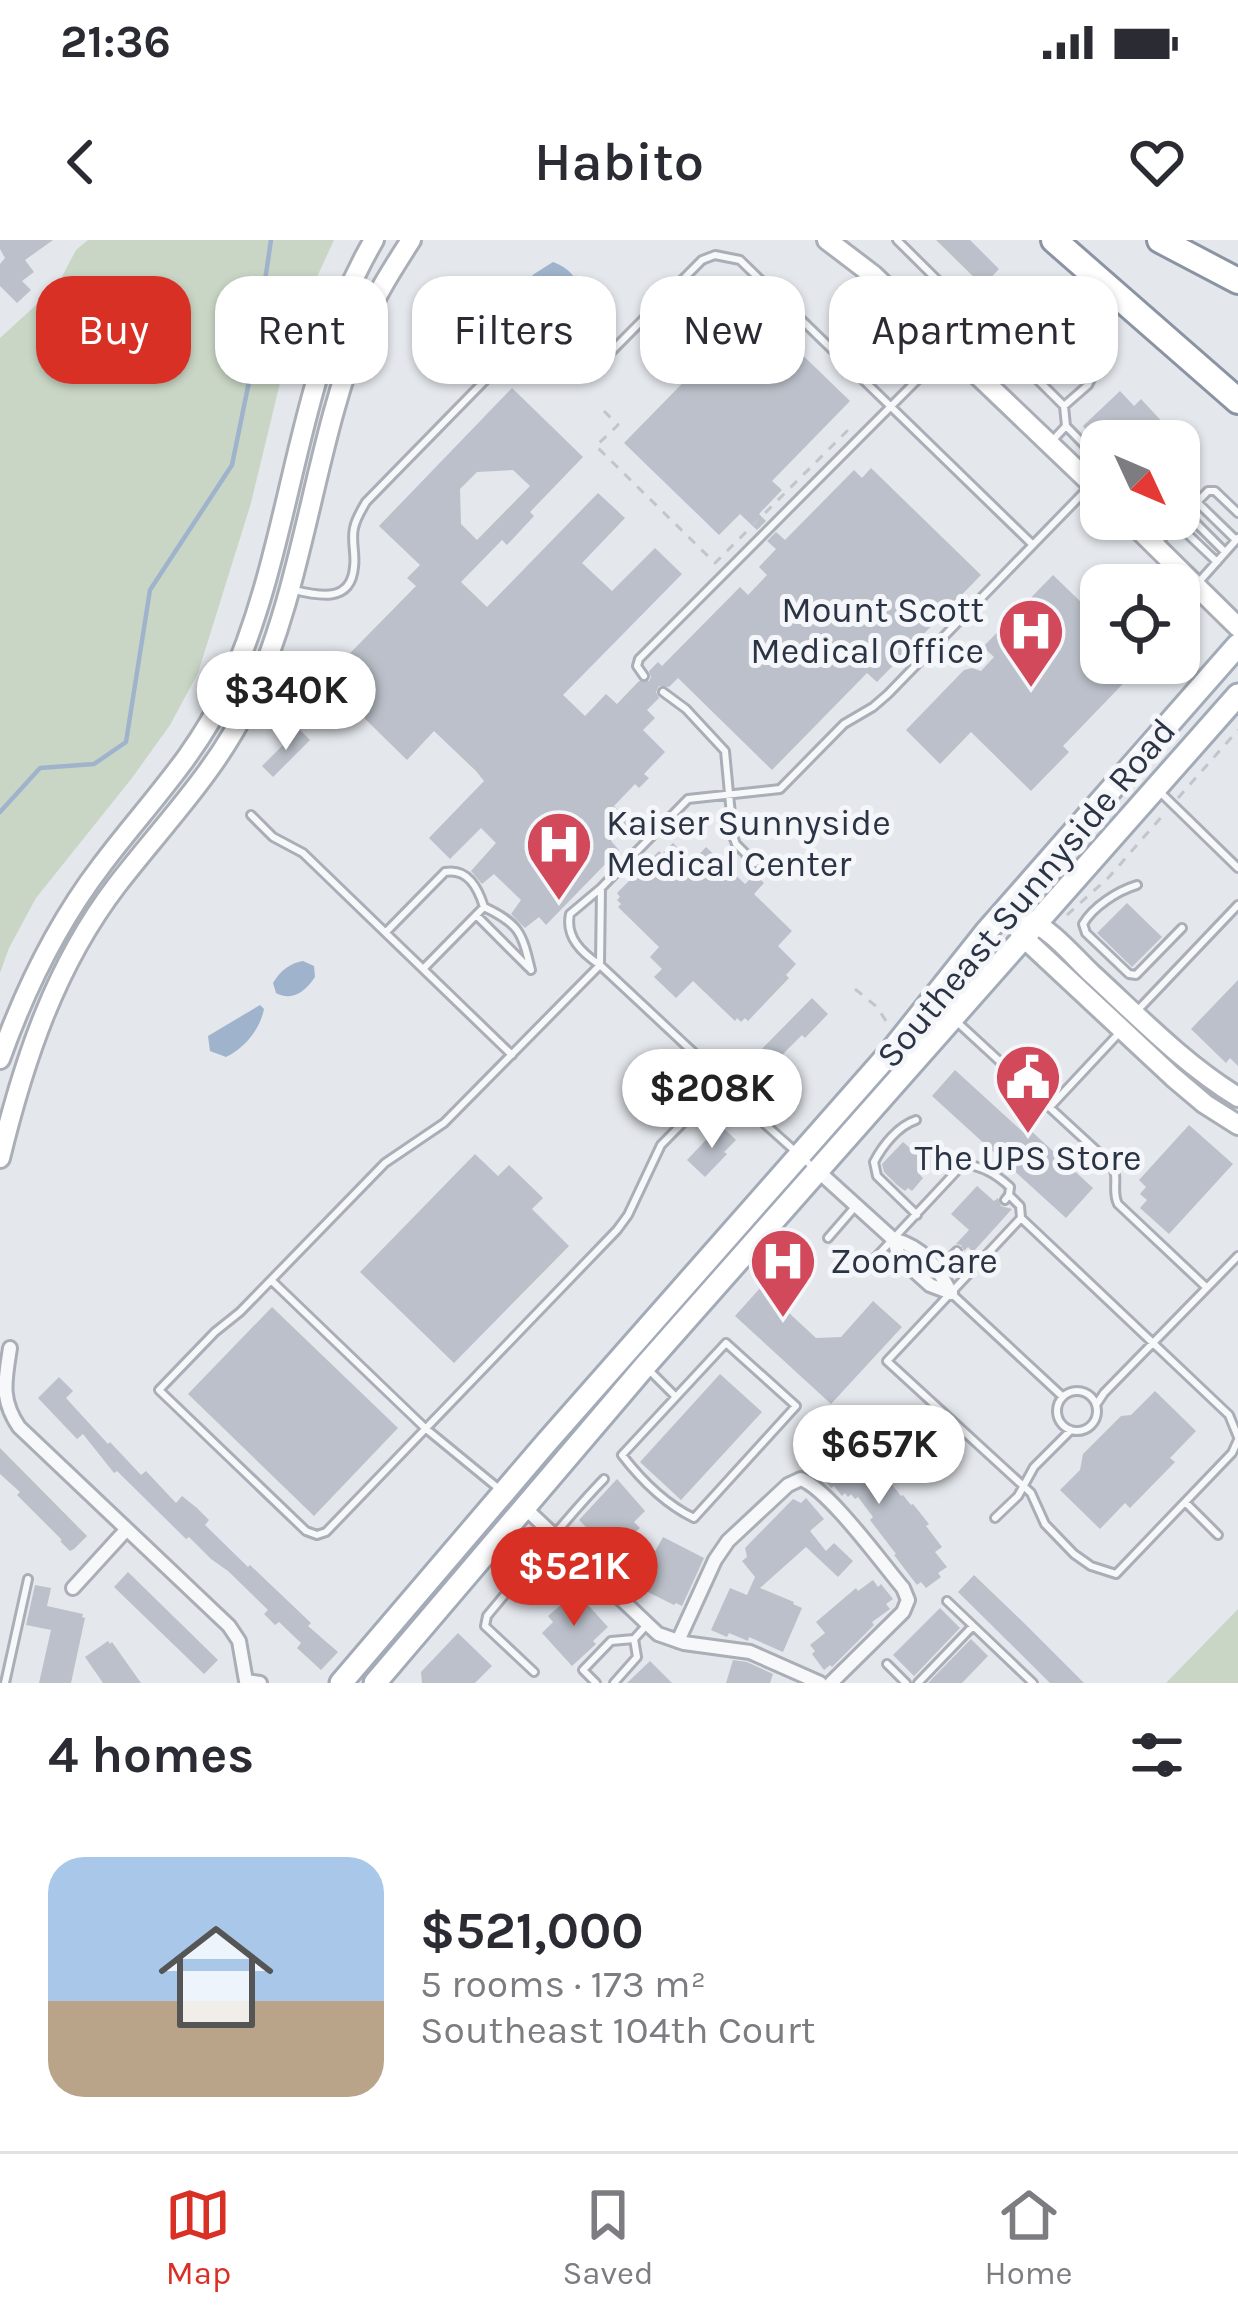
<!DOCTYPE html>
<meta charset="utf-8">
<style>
:root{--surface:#fff;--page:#f2f2f3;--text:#2b2b33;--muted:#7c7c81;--line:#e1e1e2;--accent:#d93025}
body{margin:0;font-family:Karla,sans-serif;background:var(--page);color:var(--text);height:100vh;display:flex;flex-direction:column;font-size:45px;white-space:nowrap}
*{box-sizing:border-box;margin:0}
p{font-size:39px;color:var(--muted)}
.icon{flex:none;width:66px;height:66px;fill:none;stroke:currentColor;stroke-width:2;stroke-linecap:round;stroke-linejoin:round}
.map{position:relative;height:1443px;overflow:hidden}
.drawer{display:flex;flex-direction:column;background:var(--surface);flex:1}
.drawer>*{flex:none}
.guide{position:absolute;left:36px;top:36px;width:1167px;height:108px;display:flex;gap:24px}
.needle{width:78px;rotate:134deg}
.fabs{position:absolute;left:1080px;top:180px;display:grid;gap:24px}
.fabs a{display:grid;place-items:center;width:120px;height:120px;border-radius:24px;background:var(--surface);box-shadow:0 3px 9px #0004;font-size:60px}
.price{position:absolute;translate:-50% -102px;padding:0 27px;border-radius:42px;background:#fff;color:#222;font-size:39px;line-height:78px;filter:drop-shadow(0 3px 6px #0008)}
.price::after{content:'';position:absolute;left:50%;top:72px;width:36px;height:27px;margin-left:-18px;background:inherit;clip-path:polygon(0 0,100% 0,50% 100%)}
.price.on{background:var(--accent);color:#fff}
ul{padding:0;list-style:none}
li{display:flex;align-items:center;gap:36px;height:300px;padding:0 48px}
li span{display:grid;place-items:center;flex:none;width:336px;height:240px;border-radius:36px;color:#555}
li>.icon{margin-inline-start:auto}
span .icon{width:144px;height:144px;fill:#fffc;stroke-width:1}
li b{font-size:51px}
h2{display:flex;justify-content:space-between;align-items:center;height:144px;padding:0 48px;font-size:51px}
.tag{padding:0 42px;border-radius:36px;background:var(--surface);box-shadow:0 3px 9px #0004;font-size:42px;line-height:108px}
.tag.on{background:var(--accent);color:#fff}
.status{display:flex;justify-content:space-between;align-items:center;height:84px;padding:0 60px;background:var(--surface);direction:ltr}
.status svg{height:33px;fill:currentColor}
header{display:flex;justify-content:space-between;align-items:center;height:156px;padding:0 48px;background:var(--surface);font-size:54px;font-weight:600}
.tab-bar{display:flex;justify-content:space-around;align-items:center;height:168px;border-top:3px solid var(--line);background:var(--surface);font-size:33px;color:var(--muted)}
.tab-bar a{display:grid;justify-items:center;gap:6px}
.tab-bar .on{color:var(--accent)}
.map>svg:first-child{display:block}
.green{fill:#c9d6c5}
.water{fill:#9fb4cc}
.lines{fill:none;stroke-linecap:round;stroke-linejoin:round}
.stream{stroke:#9fb4cc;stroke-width:4.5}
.building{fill:#bbc0ca;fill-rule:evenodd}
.lane-casing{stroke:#a9aeb7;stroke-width:12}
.street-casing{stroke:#a9aeb7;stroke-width:18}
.secondary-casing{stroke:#a9aeb7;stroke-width:24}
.primary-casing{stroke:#a3abb8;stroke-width:27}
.highway-casing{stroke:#8b94a3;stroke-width:30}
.path{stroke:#c2c5cb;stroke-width:3;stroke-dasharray:9 9;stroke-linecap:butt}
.lane{stroke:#f7f8fa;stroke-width:6}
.street{stroke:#f7f8fa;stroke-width:12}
.secondary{stroke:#fff;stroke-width:18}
.primary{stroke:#fff;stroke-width:21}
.highway{stroke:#fff;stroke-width:24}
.labels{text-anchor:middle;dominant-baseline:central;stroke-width:10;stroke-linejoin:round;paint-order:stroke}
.poi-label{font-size:36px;fill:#2b3445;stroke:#f4f6f9;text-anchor:start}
.street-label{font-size:36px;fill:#2b3445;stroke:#f4f6f9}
</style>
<div class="status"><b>21:36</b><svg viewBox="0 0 49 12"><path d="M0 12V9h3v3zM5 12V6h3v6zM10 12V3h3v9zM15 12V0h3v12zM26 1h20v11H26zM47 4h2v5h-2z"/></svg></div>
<header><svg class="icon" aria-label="back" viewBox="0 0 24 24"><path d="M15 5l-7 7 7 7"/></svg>Habito<svg class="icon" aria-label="heart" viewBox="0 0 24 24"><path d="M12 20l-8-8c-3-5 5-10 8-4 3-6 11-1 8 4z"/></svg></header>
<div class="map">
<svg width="1238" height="1443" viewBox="0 0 1238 1443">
<rect width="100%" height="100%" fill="#e4e7ec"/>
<!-- green -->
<path class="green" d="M88 0H334L293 89 251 263 198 433 170 485 132 538 36 658 9 708 0 733V98L57 46 76 10Z
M1238 1369V1443H1166Z"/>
<!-- water -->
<path class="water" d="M553 22C573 29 581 44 584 64L572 76 531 69 521 60 520 47 534 34Z
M303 721 314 726 315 737C306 750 294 762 276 753L273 743C280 731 290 723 303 721Z
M260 765 264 769C260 790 244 808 226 817L210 811 208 796Z"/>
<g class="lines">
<!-- stream -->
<path class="stream" d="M0 572 40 528 94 524 126 502 150 350 232 225 253 122 271 0"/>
</g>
<!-- building -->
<path class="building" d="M0 0H53L25 20 34 32 22 41 31 50 17 63 0 46V24L5 18 0 9Z
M936 0H970L999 29 983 46Z
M755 69 850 161 772 241 782 250 759 274 766 281 757 290 740 274 719 295 624 203Z
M512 148 583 217 530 272 534 276 507 305 502 300 461 342 487 367 598 253 625 278 582 323 612 351 655 308 682 334 563 455 585 476 606 454 617 464 639 441H649L651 437 649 431 658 422 662 426 740 347 748 355 767 335 759 327 776 309 767 301 776 292 785 300 854 230 862 238 871 228 981 335 877 442 867 433 772 530 678 438 669 447 659 446 656 452 659 458 647 470 655 478 643 490 665 512 644 534 649 538 639 548 635 544 614 566 630 582 611 601 619 610 546 685 539 677 525 688 511 674 521 660 494 634 482 644 471 631 496 603 481 588 450 619 429 598 484 541 476 531 434 491 407 520 356 470 359 468 337 447 318 467 307 457 416 346 407 338 420 325 379 286ZM513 230 530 246 477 300 461 284 460 249 477 232Z
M1120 151 1134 166 1141 159 1180 201H1096L1083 186Z
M1053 335 1085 366 1091 360 1101 369V423H1143L1063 506 1069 512 1031 551 971 492 940 524 906 490 964 430 972 428 981 431 994 417 983 407Z
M299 489 310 500 273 537 262 526Z
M673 603 692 622 706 607 745 644 755 634 764 643 754 654 792 691 778 706 796 724 786 735 789 738 748 781 745 778 741 782 737 778 735 781 693 741 676 758 654 737 662 729 650 717 659 707 618 667 621 664 617 660 620 657 617 653 659 611 662 614Z
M1127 663 1162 697 1132 727 1097 693Z
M1238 740V826L1230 818 1226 823 1191 789Z
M812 758 828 774 805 798 802 795 766 831 753 818Z
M955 830 1023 892 1028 888 1093 948 1066 978 932 856Z
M720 885 736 900 724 912 727 914 705 937 687 920Z
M1189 885 1233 924 1169 994 1140 968 1147 960 1140 954 1146 947 1139 940Z
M903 902 929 925 920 935 923 938 912 951 908 948 905 951 897 945 884 932 882 924Z
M475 914 498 936 509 925 543 958 532 969 569 1006 454 1123 360 1032Z
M977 946 994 961 998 958 1001 966 1012 969 973 1012 968 1007 964 1011 961 1005 956 1004 969 990 951 974Z
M761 1047 816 1098 841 1097 873 1061 902 1087 831 1164 735 1076Z
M272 1067 398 1188 314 1276 188 1154Z
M720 1134 762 1172 681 1260 640 1222Z
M59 1137 73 1151 66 1158 108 1204 110 1202 141 1235 146 1231 176 1263 182 1256 197 1268 209 1280 205 1285 248 1327 250 1325 311 1383 308 1386 338 1412 321 1430 297 1408 301 1403 279 1382 275 1385 264 1374 268 1370 228 1331 211 1319 189 1297 186 1299 117 1231 114 1233 83 1194 77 1199 38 1158Z
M1155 1151 1196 1191 1170 1218 1175 1222 1130 1268 1125 1263 1100 1289 1060 1250 1080 1230 1083 1214 1121 1176 1131 1175Z
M826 1185 837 1200 858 1217 881 1248 890 1242 901 1256 903 1255 911 1265 913 1264 929 1284 926 1286 942 1307 935 1312 947 1327 938 1333 941 1337 926 1348 921 1342 917 1345 894 1315 896 1314 870 1280 873 1277 858 1257 855 1259 851 1254 848 1257 845 1253 842 1256 834 1246 831 1248 804 1216 808 1207 804 1202Z
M0 1208 87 1296 74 1309 70 1311 60 1301 62 1300 17 1255 20 1252 0 1234Z
M617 1239 645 1271 634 1282 640 1288 612 1313 579 1280Z
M806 1258 824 1279 810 1291 826 1311 834 1303 853 1321 838 1337 806 1307 760 1348 794 1362 793 1364 802 1368 783 1412 749 1397 748 1401 729 1393 727 1397 711 1390 730 1348 747 1355 755 1337 742 1321 747 1317 745 1308 793 1259 801 1263Z
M663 1297 704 1318 682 1366 676 1363 674 1365 636 1346Z
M128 1332 218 1420 204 1434 114 1347Z
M974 1335 1022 1381 1084 1443H1050L958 1352Z
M873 1340 878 1347 881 1344 893 1359 886 1364 890 1369 872 1382 874 1385 832 1427 830 1425 824 1430 812 1414 815 1411 810 1405 825 1393 816 1382 856 1348 858 1351Z
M35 1345 51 1348 47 1366 83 1374 82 1377 85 1378 71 1443H39L51 1390 26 1385Z
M576 1352 608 1387 593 1401 596 1404 572 1426 542 1393 553 1382 548 1376Z
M940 1368 960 1388 914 1436 893 1415Z
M458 1393 492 1426 475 1443H422L421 1432Z
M971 1399 988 1416 962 1443H928Z
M108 1401 110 1404 112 1402 141 1443H103L85 1417Z
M733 1420 747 1422 773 1434 770 1443H726Z
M650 1421 672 1443H627Z"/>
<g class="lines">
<defs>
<path id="lane" d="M897 0 1064 166 1066 186 1051 202
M984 86 1016 56 1027 60 1093 135 1088 145 1064 166
M1066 186 1101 222
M1197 262 1236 300
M1186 273 1225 312
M1176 283 1217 322
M1158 302 1208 251H1215L1238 273
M1198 343 1238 298
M294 350C319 356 351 363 354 327 356 314 351 301 354 288 356 278 361 271 366 262L503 122C536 98 568 134 603 120L702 20 715 15 740 20 1032 304
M644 436 637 426 639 419 977 80
M663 452 686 469 725 511 733 596 736 604 755 623
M1159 551 1238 628
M251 575 273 597 303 613 512 815
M1137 645C1117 651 1093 667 1083 684L1086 693 1129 734 1136 735 1182 688
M601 648 600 725 444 883 385 923 240 1072 215 1092 159 1150 306 1291 317 1295 326 1292 617 990 628 975 661 905 722 843
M476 675 529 728
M386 692 445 632C468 628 478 648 484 667 520 684 522 693 531 730
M424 728 484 667
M1137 771 1238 665
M956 781 1111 924C1120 937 1111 951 1118 964L1206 1047
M1050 867 1121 791
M916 880C898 886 883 905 874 922L877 936 917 975
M815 929 728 851 708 826 600 725C582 713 565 697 570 674L601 648 688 559 780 549 844 484 873 467 888 454 1091 245
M1009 955 1020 966 1021 978 1229 1175 1238 1197
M1021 978 887 1121 1031 1253 1045 1284 1074 1314 1091 1326 1116 1334 1232 1213 1238 1200
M828 998 854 968
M939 1030 957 1011
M863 1031 964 923C984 928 995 933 1010 947L1009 955 1005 960
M271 1040 425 1188 498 1248
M951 1053 1063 1157
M726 1103 796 1166 694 1278C665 1264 642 1241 622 1215Z
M649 1130 676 1157
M1057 1171a20 20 0 1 1 40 0a20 20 0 1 1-40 0Z
M1096 1165 1104 1153 1238 1016
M1185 1262 1218 1295
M995 1278 1018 1256 1034 1227 1071 1190
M947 1361 1033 1443
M887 1424 906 1443
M534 1432 485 1386 487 1376C526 1330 562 1282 604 1239
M5 1443 28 1339
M596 1443 583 1430 611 1401 634 1399 645 1387
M614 1443 637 1417 634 1399
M918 1443 973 1386"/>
<path id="street" d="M818 931 893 999 900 1018 930 1045 951 1053
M893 999C923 1007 937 1026 951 1053
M10 1108C5 1141 0 1159 19 1187L229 1386 239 1401 246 1441 260 1443
M524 1267 658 1394 684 1403 750 1412 820 1443
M73 1348 126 1290
M678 1401 715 1320 728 1301 788 1245 801 1239C829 1250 881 1322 903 1348L908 1360 903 1372 831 1443"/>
<path id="secondary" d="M827 0 873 35 1101 253
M1128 279 1238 387
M1006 670 1024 698 1173 837 1205 864 1238 885
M1027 679C1052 690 1072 715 1092 734 1139 777 1184 824 1238 857
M0 819C25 749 56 685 101 626 145 567 196 517 227 449 294 305 293 138 374 0
M0 918C24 820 55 726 117 645 164 584 217 531 250 461 305 343 313 208 362 87 375 56 393 28 411 0"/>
<path id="primary" d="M341 1443 546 1203 888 815 986 692 1238 405
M375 1443 645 1126 1238 455"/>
<path id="highway" d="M1054 0 1238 161
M1160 0 1238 41"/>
</defs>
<!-- lane casing -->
<use href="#lane" class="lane-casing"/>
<!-- street casing -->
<use href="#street" class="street-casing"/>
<!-- secondary casing -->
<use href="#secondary" class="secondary-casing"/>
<!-- primary casing -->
<use href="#primary" class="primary-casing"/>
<!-- highway casing -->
<use href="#highway" class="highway-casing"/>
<!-- path -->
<path class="path" d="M604 171 618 185 596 206 715 323 847 191 851 194
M1178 558 1238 490
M1067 675 1109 637 1164 574
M855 749 877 767 888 784
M755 1033 766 1043 789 1032"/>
<!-- lane -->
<use href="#lane" class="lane"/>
<!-- street -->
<use href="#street" class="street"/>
<!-- secondary -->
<use href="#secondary" class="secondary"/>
<!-- primary -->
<use href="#primary" class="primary"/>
<!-- highway -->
<use href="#highway" class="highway"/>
</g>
<!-- icons -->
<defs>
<symbol id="hospital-pin" viewBox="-11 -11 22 30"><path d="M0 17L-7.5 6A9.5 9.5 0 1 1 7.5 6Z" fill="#d1495b" stroke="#f4f6f9"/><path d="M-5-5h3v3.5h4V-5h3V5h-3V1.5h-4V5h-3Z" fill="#fff"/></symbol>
<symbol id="civic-pin" viewBox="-11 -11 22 30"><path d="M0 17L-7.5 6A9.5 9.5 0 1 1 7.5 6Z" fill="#d1495b" stroke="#f4f6f9"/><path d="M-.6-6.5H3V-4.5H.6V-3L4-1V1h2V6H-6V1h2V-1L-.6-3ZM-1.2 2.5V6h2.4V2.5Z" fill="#fff"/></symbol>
</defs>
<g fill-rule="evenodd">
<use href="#hospital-pin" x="993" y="353" width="76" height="104"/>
<use href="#hospital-pin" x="521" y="566" width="76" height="104"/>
<use href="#civic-pin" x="990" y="799" width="76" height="104"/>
<use href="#hospital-pin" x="745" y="983" width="76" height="104"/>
</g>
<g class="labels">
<!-- poi labels -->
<g class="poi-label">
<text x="984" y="370" text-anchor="end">Mount Scott<tspan x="984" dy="41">Medical Office</tspan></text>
<text x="606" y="583">Kaiser Sunnyside<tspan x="606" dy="41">Medical Center</tspan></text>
<text x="1028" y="918" text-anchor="middle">The UPS Store</text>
<text x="830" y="1021">ZoomCare</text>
</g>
<!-- street labels -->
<g class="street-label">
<text transform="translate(1026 653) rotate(-50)">Southeast Sunnyside Road</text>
</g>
</g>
</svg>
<div class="fabs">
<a><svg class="needle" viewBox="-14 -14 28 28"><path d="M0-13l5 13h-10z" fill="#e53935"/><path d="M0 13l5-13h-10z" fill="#7c7c81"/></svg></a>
<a><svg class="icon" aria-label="locate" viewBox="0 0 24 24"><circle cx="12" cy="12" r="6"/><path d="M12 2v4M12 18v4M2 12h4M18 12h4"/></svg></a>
</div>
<b class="price" style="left:286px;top:513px">$340K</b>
<b class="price" style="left:712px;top:911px">$208K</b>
<b class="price" style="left:879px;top:1267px">$657K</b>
<b class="price on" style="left:574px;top:1389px">$521K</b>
<div class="guide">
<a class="tag on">Buy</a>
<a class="tag">Rent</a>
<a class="tag">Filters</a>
<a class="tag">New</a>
<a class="tag">Apartment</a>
</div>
</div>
<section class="drawer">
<h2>4 homes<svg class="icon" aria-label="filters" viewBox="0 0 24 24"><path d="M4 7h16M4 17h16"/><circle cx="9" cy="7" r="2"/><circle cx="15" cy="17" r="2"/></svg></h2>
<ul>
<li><span style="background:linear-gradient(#a9c7e8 60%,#b9a48a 0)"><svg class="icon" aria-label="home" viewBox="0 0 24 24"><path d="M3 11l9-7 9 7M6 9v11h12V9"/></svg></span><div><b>$521,000</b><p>5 rooms · 173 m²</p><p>Southeast 104th Court</p></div></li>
</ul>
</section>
<nav class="tab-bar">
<a class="on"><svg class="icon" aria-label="map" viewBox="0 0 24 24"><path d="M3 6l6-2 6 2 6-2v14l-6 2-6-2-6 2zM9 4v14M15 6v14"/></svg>Map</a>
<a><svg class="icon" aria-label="saved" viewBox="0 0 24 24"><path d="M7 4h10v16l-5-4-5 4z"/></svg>Saved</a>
<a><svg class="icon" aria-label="home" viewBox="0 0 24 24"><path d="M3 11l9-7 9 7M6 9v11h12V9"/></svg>Home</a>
</nav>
